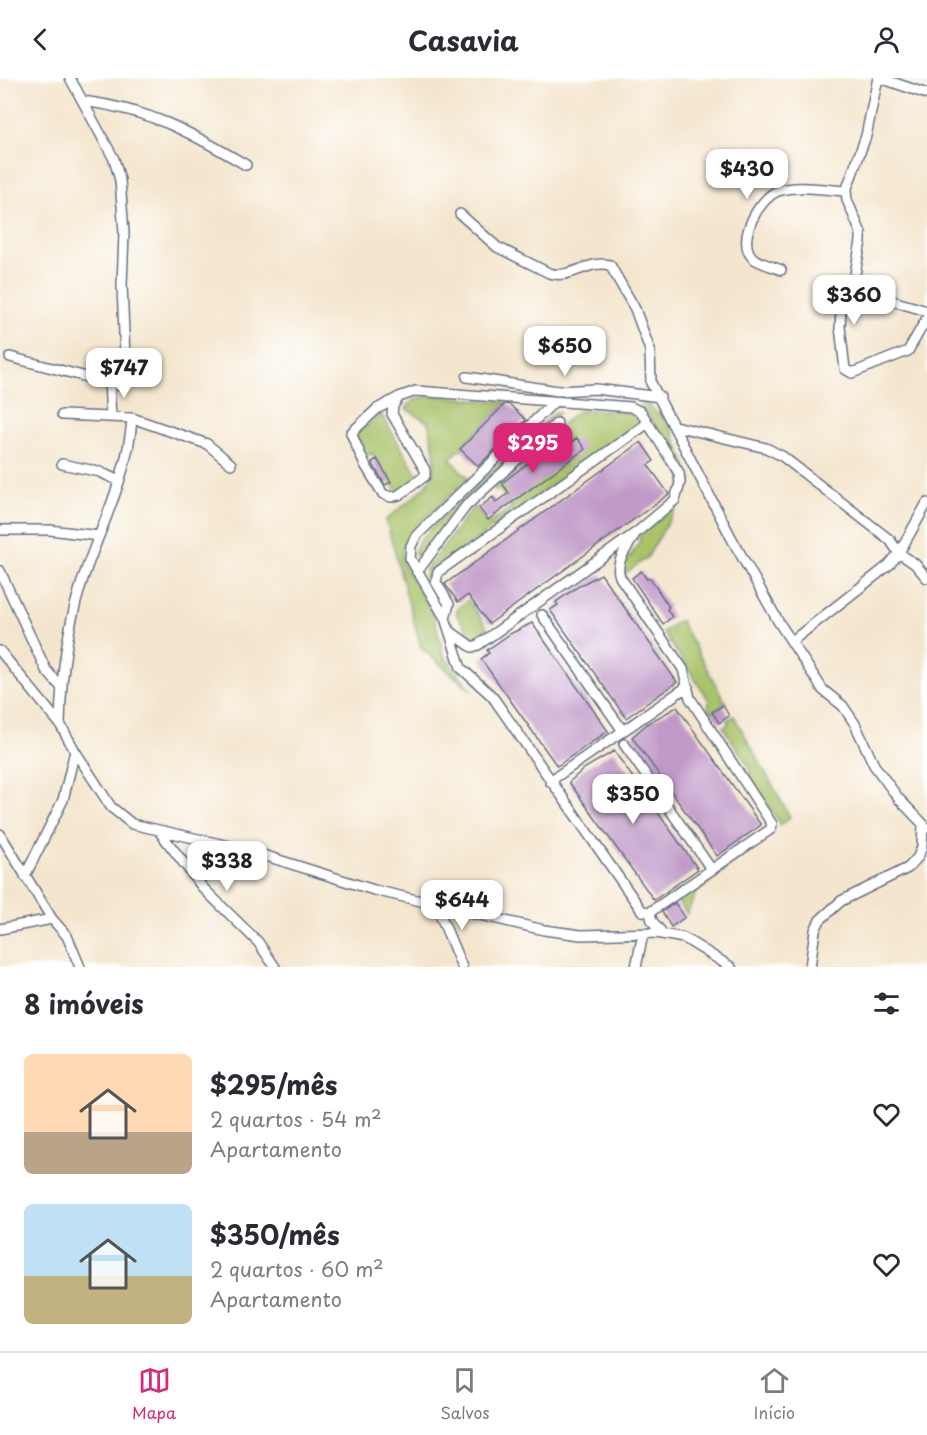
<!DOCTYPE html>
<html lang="pt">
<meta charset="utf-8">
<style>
:root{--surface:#fff;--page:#f2f2f3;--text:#2b2b33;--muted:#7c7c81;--line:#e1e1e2;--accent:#db2777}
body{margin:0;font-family:"Playpen Sans",sans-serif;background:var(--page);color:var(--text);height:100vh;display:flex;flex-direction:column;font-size:22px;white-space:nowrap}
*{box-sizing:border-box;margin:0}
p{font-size:20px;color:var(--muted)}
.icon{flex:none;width:33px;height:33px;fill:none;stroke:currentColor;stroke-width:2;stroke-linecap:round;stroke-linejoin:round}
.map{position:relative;height:889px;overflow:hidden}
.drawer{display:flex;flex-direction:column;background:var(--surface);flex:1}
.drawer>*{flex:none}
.price{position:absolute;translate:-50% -51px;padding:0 14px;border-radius:12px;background:#fff;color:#222;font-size:20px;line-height:39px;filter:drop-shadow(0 2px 3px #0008)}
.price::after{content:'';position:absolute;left:50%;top:36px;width:18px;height:14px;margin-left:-9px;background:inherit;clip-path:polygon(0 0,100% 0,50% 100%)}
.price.on{background:var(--accent);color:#fff}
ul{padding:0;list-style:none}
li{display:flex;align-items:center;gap:18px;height:150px;padding:0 24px}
li span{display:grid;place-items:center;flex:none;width:168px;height:120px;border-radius:9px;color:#555}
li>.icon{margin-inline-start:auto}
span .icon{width:72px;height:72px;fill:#fffc;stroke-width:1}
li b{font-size:26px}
h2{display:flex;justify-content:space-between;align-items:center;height:72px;padding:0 24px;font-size:26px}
header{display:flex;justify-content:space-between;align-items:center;height:78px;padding:0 24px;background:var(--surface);font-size:27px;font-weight:700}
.tabs{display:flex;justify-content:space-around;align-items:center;height:84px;border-top:2px solid var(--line);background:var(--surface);font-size:16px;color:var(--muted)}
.tabs a{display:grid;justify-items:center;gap:3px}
.tabs .on{color:var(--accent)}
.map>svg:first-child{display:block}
.green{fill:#a8c369;stroke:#627964;stroke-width:1.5}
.building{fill:#c099c7}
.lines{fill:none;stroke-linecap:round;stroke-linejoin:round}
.minor-casing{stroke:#676f85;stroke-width:12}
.minor{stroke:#fff;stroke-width:9}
</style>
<header><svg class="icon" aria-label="back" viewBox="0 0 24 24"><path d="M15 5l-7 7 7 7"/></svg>Casavia<svg class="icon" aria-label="person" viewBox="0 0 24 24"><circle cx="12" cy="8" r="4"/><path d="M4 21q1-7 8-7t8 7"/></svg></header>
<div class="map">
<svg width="927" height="889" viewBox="0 0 927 889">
<rect width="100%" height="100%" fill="#fff"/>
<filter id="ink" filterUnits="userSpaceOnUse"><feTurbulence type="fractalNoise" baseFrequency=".0167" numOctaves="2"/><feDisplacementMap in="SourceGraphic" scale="12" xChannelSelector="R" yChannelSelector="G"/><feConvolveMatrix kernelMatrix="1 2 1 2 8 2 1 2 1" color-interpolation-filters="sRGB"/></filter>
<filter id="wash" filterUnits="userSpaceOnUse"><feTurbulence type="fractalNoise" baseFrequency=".008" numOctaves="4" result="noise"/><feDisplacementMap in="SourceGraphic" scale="24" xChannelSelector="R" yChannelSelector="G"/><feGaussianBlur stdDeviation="1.35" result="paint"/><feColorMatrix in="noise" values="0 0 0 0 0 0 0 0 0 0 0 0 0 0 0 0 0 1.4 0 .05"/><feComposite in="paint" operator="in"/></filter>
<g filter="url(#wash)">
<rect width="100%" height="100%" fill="#f4e6ce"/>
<!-- green -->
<path class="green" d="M435 318 507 324 450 381 468 400 421 445 408 460 402 473V484L433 535 444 578 472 613 421 570 386 442C431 403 444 407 428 344L406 331C413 319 423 319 435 318Z
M644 323 670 347 692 403 647 480 623 497 622 490 639 465 640 456C678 426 697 420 669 371 660 356 653 341 640 329Z
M590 332 631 334 640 344 436 491C425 503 438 515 445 526L443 527 425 501 426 491 474 428 488 446 512 429 499 411 496 413 493 409 576 334Z
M555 334 560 335 461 426 423 477 416 478 414 474 419 464 437 444Z
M381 336 419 400 397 414 372 375 364 380 356 356Z
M468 522 488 551 474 562 456 536 458 530Z
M680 542 726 625 712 634 708 633 709 622 663 554Z
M734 638 790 739 781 747 748 696 750 690 723 649 729 646 727 642Z
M751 770 696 815 687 836 677 822Z"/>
<g id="blocks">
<!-- building -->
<path class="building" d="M505 326 510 327 526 342 478 388 460 371Z
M561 360 567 368 577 360 585 371 488 442 479 430 493 419 496 424 509 415 502 405Z
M641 364 654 383 648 387 669 416 489 546 468 517 458 524 445 506Z
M377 381 391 404 385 407 372 384Z
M641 493 647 501 650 500 669 529 667 531 672 539 663 546 632 500Z
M601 496 677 604 626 640 550 532 558 527 556 524 579 508Z
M532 545 608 653 557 688 481 581 489 575 487 572 510 556Z
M723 627 729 638 719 645 712 634Z
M677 629 761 747 717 778 632 659 648 645Z
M614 673 698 791 654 822 569 704 585 690Z
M675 825 685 839 671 849 662 834Z"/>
</g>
</g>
<g filter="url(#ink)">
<use href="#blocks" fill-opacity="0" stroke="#676f85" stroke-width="1.5"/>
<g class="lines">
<defs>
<path id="minor" d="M878 0 866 58 846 113 847 122 861 155V163L853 207 841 233 840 249 845 291 852 295 908 273 927 240
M880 0 927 16
M83 23C151 32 188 53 246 87
M460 136 497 169 549 195C571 202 589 181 610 187L635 231 650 272 651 305 732 461 778 543 823 612 843 628 855 646 874 687 899 721 927 750
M781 192C772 188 758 185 752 179 736 162 759 120 778 113 798 106 825 112 846 113
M853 207 858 213 927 233
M10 279 121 308 126 304 122 207 124 155 120 102 114 81 70 0
M467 299 558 313 596 311 660 319
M109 304 111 339
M399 319 416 313 631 329 641 334 679 395 680 405 675 422 637 454 478 567 472 569 451 554
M399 319 393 328 392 336 425 392V398L399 417 391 419 383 416 364 385 351 355 377 331Z
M554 324 416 458 411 468 410 480 445 540 461 590 492 618 642 833 650 834
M62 337 132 340 207 366 231 386
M675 348 766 370 782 378 890 462 899 475 915 486 927 500
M62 386 100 394 119 403
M0 452H50L99 458
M635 456C628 470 614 483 620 499L683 591 690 620 772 746 771 751 650 834 652 843 663 856
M0 493 46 592 61 609
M417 494 466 428 557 345
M542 537 623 653 688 608
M445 540 449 526 436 504 438 494 648 345
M792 563 889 487 899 475 927 425
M0 573 60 646 75 673 111 729 132 746 247 772 374 812 544 852 581 857 656 855 684 860 731 889
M60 646C61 594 69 538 87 489 105 440 129 392 132 340
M624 666 712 792
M550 703 623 653
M159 753 203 810 258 864 275 889
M0 756 52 841 67 858 80 889
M25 798 63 722 75 673
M436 827 462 889
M0 851 52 841
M636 889 643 856
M810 889 815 852 820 842 841 823 908 790 918 779 922 769 923 747"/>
</defs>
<!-- minor casing -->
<use href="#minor" class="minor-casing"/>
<!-- minor -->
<use href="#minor" class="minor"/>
</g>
</g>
</svg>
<b class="price" style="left:747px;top:122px">$430</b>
<b class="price" style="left:854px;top:248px">$360</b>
<b class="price" style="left:565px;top:299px">$650</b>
<b class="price" style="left:124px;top:321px">$747</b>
<b class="price on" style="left:533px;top:396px">$295</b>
<b class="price" style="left:633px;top:747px">$350</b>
<b class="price" style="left:227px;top:814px">$338</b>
<b class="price" style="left:462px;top:853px">$644</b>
</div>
<section class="drawer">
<h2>8 imóveis<svg class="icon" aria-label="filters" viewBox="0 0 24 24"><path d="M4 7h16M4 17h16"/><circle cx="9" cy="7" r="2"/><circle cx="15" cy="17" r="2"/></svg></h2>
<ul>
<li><span style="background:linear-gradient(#ffd9b3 65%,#b9a48a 0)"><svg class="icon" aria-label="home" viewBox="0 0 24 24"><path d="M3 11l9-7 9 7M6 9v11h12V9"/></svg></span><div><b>$295/mês</b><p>2 quartos · 54 m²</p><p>Apartamento</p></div><svg class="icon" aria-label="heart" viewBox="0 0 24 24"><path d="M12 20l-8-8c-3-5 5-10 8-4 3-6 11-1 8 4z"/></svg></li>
<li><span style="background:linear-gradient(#bfe0f5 60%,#c2b280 0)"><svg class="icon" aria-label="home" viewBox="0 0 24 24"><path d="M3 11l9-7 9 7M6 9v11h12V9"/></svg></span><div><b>$350/mês</b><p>2 quartos · 60 m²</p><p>Apartamento</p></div><svg class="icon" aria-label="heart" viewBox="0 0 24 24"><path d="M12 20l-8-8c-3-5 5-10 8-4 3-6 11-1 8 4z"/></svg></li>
</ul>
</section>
<nav class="tabs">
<a class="on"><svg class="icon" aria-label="map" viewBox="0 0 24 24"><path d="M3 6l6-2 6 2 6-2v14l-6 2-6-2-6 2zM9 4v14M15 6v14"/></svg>Mapa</a>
<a><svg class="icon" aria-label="saved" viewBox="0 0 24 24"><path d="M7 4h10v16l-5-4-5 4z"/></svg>Salvos</a>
<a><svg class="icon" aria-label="home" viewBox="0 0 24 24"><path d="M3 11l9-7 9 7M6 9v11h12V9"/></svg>Início</a>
</nav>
